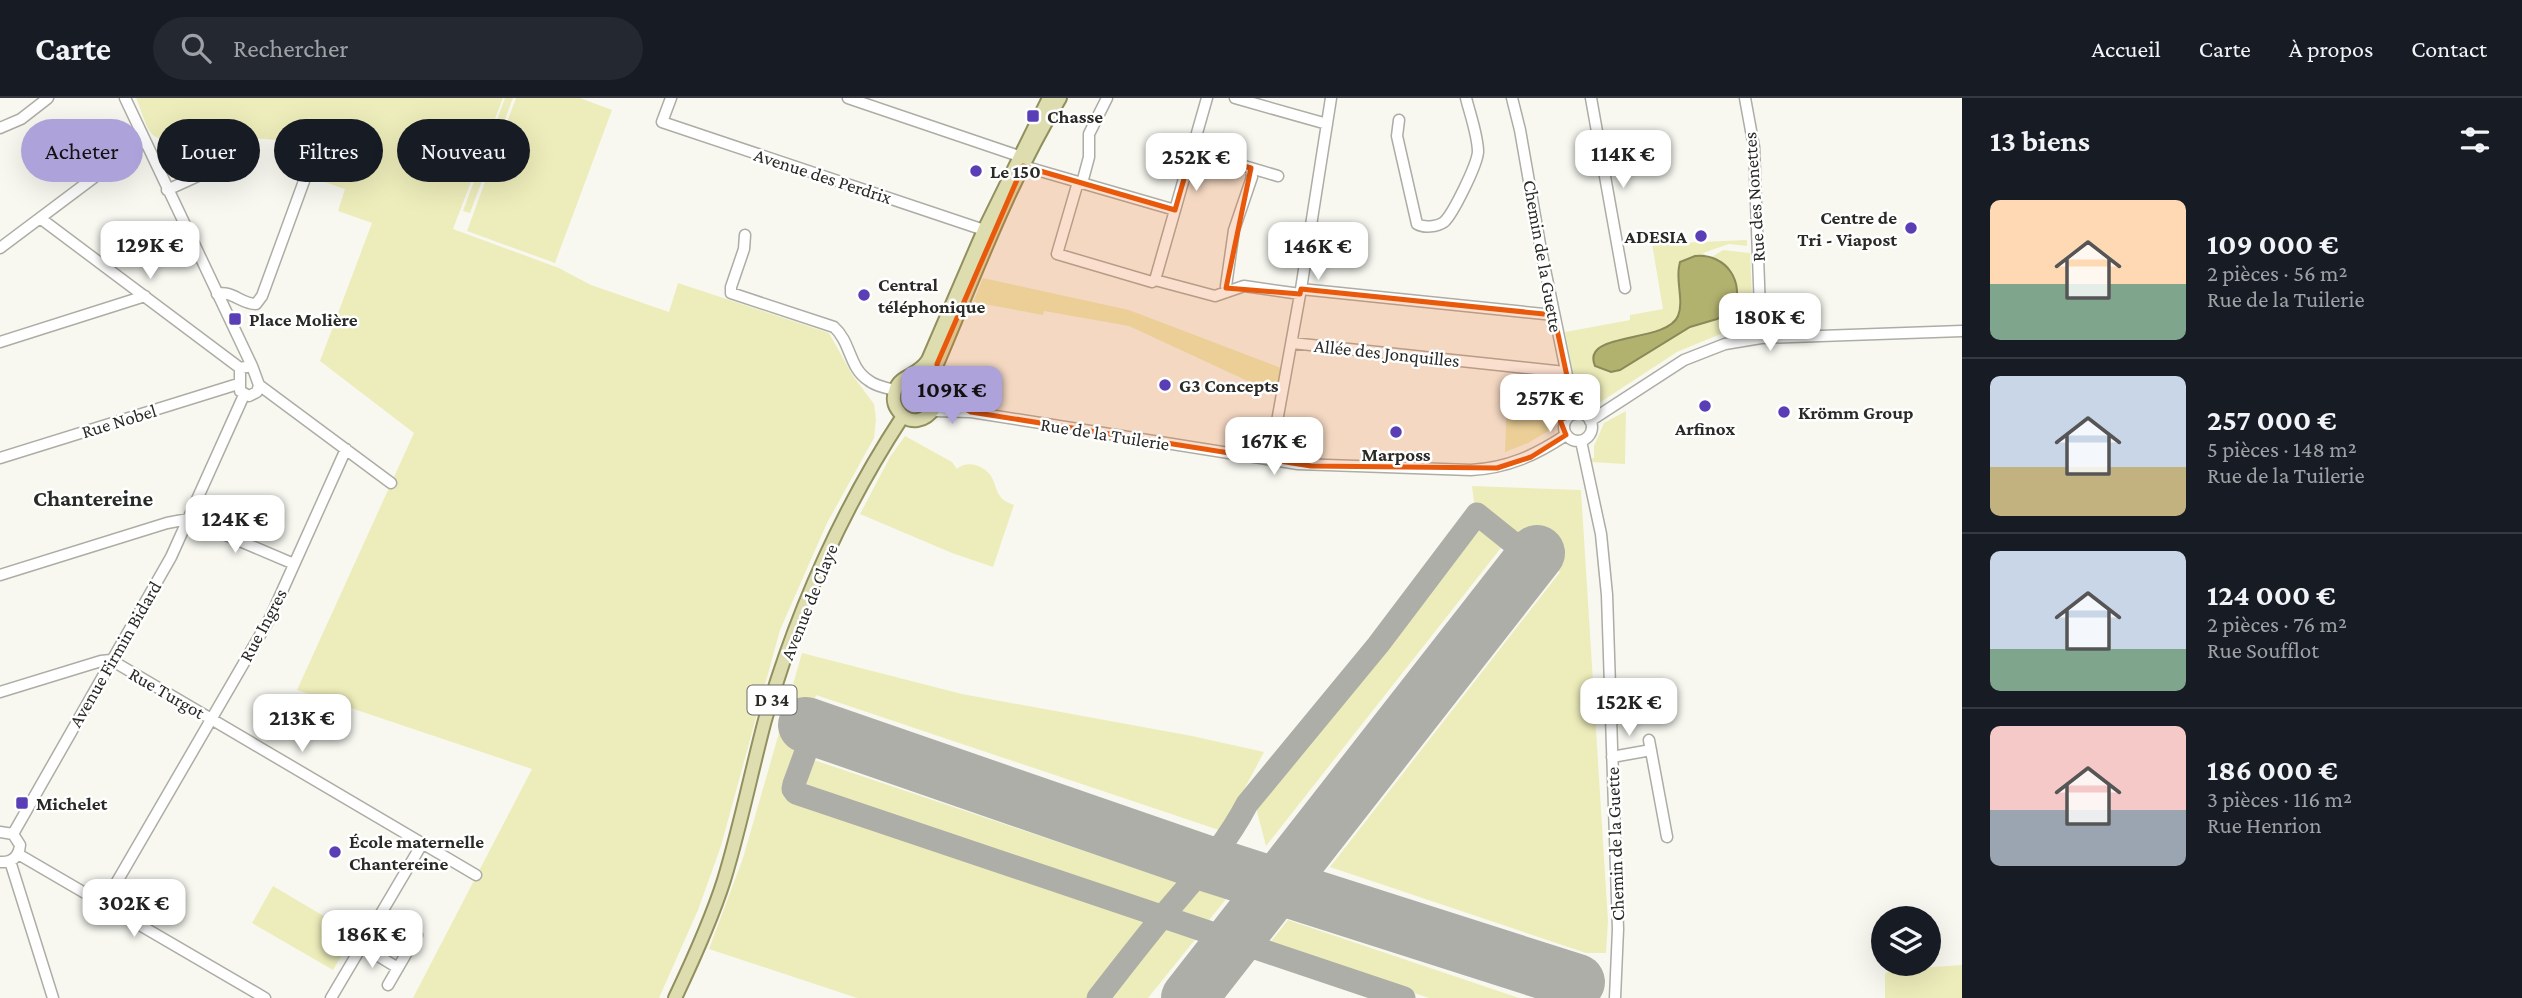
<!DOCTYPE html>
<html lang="fr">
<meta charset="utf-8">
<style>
:root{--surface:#171b24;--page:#242831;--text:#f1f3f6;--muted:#9ea1a6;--line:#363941;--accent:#ada2d9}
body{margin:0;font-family:"Crimson Pro",serif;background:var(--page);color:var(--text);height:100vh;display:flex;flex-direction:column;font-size:26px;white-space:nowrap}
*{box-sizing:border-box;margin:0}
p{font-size:23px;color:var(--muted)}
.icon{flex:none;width:38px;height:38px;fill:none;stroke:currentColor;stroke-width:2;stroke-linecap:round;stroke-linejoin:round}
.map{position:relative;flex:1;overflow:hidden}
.side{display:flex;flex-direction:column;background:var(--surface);width:560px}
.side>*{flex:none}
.top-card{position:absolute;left:21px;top:21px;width:665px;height:63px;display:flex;gap:14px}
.controls{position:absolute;left:1871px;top:808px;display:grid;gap:14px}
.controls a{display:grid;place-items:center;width:70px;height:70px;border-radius:50%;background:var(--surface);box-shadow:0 7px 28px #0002;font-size:35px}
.price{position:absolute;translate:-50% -60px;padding:0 16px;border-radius:14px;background:#fff;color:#222;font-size:23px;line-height:46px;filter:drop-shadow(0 2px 4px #0008)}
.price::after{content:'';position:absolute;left:50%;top:42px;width:21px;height:16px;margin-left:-10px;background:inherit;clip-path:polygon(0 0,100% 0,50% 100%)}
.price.on{background:var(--accent);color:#111}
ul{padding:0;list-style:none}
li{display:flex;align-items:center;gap:21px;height:175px;padding:0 28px}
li+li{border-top:2px solid var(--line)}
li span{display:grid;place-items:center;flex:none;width:196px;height:140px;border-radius:10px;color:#555}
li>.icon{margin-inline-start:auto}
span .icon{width:84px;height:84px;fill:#fffc;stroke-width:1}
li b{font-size:30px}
h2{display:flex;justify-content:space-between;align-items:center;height:84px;padding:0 28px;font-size:30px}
.chip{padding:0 24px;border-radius:32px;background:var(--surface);box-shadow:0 7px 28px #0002;font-size:24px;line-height:63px}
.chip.on{background:var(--accent);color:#111}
header{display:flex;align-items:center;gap:42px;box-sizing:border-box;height:98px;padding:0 35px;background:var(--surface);border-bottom:2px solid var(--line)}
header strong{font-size:33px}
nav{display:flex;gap:38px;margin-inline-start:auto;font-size:24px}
.search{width:490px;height:63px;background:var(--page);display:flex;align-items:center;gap:18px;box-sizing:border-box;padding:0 24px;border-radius:38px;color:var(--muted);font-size:26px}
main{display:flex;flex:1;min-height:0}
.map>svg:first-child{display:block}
.green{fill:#ededbb}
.water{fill:#b2b26f;stroke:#898959;stroke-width:2}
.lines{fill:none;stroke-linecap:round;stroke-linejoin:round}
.taxiway{stroke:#aeaea8;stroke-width:23}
.runway{stroke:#aeaea8;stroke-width:56}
.minor-casing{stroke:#adada6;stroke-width:13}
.major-casing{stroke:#91905e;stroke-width:16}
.minor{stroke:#fff;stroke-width:10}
.major{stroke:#deddb0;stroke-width:12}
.marked{fill:#e8590c;fill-opacity:0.2;stroke:#e8590c;stroke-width:5;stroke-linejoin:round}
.poi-dot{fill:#5a3eb6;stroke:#fff;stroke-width:2.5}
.labels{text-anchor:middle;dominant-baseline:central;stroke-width:5;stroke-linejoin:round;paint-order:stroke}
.shield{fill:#fff;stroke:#6a6a68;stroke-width:2}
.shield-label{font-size:18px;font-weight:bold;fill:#2a2a27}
.poi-label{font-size:19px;font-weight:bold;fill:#2a2a27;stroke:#fff;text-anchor:start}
.street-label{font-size:19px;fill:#2a2a27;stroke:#fff}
.quarter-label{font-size:23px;font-weight:bold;fill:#2a2a27;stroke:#fff}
</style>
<header>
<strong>Carte</strong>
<div class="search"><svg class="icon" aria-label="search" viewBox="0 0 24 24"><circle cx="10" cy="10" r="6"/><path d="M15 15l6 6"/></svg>Rechercher</div>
<nav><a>Accueil</a><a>Carte</a><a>À propos</a><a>Contact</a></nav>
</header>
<main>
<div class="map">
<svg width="1962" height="900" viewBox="0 0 1962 900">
<rect width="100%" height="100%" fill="#f8f8f1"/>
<!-- green -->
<path class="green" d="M136 0H503L453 131 559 170 591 187 669 214 678 185 829 235 853 278 874 306 876 321 874 340 827 425 780 532 721 748 698 812 659 900H413L532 671 297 592 414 335 320 263 372 125 338 113 345 91 310 79 319 52 278 42 182 35C147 52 148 27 136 0Z
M505 0H513L470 115 463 113Z
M516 0H580L612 12 555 165 467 133Z
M1747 142V148L1729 146 1703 155 1707 158H1695L1680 164C1676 179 1680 194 1680 209 1679 237 1622 242 1600 247L1620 272C1646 256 1673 234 1702 224 1715 220 1729 221 1735 207L1721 162 1712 159 1723 152 1750 155 1753 219 1730 232 1677 254 1593 309 1585 308 1581 299 1578 298 1576 290 1565 234 1630 222V217L1663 211 1652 146Z
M983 180 1129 212 1281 270 1276 296 1129 228 1044 213 1043 217 973 204Z
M902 300a15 15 0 1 1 30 0a15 15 0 1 1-30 0Z
M1507 296 1561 298 1563 311 1552 334 1550 332 1528 345 1505 354Z
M1626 313 1625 366 1590 364V361L1594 360V348L1604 325Z
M905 338 952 364 957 371C967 362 983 367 991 378 995 384 996 393 1000 398 1003 403 1009 405 1014 407L993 469 952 455 860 416 890 359Z
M1472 388 1581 392 1608 823 1606 855H1586L1330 769 1560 474 1474 404Z
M1479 427 1504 446 1266 748 1256 710Z
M802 555 962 596 1192 638 1264 654 1222 733 816 597 787 686 786 693 797 704 1153 821 1091 900H857L709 851 743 760Z
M811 661 1182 786 1161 811 802 690Z
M273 788 354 836 333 872 252 825Z
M1195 790 1226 801 1206 826 1173 815Z
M1288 822 1519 900H1429L1269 846Z
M1163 827 1198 838 1148 900H1107Z
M1962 867V900H1885V876L1890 872Z"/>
<!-- water -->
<path class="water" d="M1695 158C1726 155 1746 184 1733 213L1717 221 1690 229 1620 272 1611 274 1595 268C1580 233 1666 246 1678 218 1684 204 1676 184 1679 169L1680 164Z"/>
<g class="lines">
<!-- taxiway -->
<path class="taxiway" d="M815 629 794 686 793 691 796 695 1404 900
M1098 900C1119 873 1140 846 1162 819 1194 781 1224 750 1247 706L1378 547 1477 416 1532 460
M1561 900 1567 881"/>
<!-- runway -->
<path class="runway" d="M806 627 1208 766 1577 884
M1189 900 1537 455"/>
<defs>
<path id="minor" d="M125 0 252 268
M671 0 662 24 984 132
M848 0 1019 58
M1235 0 1327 26
M1512 0 1520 32 1541 152 1575 316
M1591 0 1625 190
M1745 0 1754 49 1761 240
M1399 22 1397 38 1417 126C1424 130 1437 129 1444 124 1453 116 1477 67 1478 54 1478 38 1470 16 1466 0
M0 30 21 21 48 0
M1192 53 1251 70 1252 79 1234 132 1226 188 1227 194
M1023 68 1175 112
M1251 70 1278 78
M1078 84 1057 156 1152 184 1155 182 1215 198 1244 188 1300 196
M1082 85 1089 59V36L1107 0
M167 92 220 68
M40 120 240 270
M745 137 744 151 731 189V195L834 229C851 244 849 270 868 282 875 288 886 290 895 292
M0 150 144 42
M1155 182 1207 0
M1301 191 1554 217
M217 196C232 192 241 206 256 206L262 198 315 53
M0 244 145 198
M1292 245 1565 274
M252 268 259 287 257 294 249 298 240 293V270Z
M259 287 391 385
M934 313 971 314 1298 366 1471 372C1508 370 1536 357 1566 337
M1564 329a14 14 0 1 1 28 0a14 14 0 1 1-28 0Z
M1590 323 1684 262 1725 246 1761 240 1962 233
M1581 343 1601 436 1607 497 1618 831 1615 900
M0 360 238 286
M1270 362 1301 191 1331 0
M0 477 167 425 188 421 294 466
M0 594 101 563 111 562 476 777
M1649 642 1667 739
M1612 659 1651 652
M0 734 13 736 20 747C19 759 12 765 0 764
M13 736 171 459 244 297
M18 756 265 900
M10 763 53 900
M104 806 270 520 346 351
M362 848 398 870
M388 887 417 837
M331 900 422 746"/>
<path id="major" d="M915 276C967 283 921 348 897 311 893 305 893 297 896 290 901 277 918 278 928 262L984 132 1049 0
M935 286 937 266C975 177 1009 84 1060 0
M675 900C693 862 711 823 724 782 740 730 751 675 765 622 796 515 842 411 903 318"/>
</defs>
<!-- minor casing -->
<use href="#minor" class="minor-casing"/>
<!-- major casing -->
<use href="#major" class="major-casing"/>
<!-- minor -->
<use href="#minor" class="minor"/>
<!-- major -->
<use href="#major" class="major"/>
</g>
<!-- marked area -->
<path class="marked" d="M1192 53 1251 70 1226 190 1300 196 1301 191 1554 217 1575 316 1560 322 1566 337 1531 359 1497 370 1311 368 971 314 938 294 937 266 1023 68 1175 112Z"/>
<!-- markers -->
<g class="poi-dot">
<rect x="1026" y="11" width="14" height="14" rx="3.5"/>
<circle cx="976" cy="73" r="7"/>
<circle cx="1911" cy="130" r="7"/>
<circle cx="1701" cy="138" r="7"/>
<circle cx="864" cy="197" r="7"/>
<rect x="228" y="214" width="14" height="14" rx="3.5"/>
<circle cx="1165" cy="287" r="7"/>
<circle cx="1705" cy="308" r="7"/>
<circle cx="1784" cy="314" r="7"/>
<circle cx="1396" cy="334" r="7"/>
<rect x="15" y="698" width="14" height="14" rx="3.5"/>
<circle cx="335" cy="754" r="7"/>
</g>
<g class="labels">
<!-- shield labels -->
<rect class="shield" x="747.5" y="587.5" width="49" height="29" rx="5"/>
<g class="shield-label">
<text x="772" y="602">D 34</text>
</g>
<!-- poi labels -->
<g class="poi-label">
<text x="1047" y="18">Chasse</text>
<text x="990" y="73">Le 150</text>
<text x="1897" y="119" text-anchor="end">Centre de<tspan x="1897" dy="22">Tri - Viapost</tspan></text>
<text x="1687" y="138" text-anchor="end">ADESIA</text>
<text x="878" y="186">Central<tspan x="878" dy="22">téléphonique</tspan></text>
<text x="249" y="221">Place Molière</text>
<text x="1179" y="287">G3 Concepts</text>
<text x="1798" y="314">Krömm Group</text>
<text x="1705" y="330" text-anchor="middle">Arfinox</text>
<text x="1396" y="356" text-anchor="middle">Marposs</text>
<text x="36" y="705">Michelet</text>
<text x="349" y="743">École maternelle<tspan x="349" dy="22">Chantereine</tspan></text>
</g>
<!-- street labels -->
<g class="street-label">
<text transform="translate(823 78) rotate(18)">Avenue des Perdrix</text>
<text transform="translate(1754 99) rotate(-94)">Rue des Nonettes</text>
<text transform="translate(1543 158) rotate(80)">Chemin de la Guette</text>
<text transform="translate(1387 255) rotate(6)">Allée des Jonquilles</text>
<text transform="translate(119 323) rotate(-17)">Rue Nobel</text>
<text transform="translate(1105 336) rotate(9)">Rue de la Tuilerie</text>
<text transform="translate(809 504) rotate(-68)">Avenue de Claye</text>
<text transform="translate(263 527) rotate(-62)">Rue Ingres</text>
<text transform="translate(115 556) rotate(-60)">Avenue Firmin Bidard</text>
<text transform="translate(167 595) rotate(30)">Rue Turgot</text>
<text transform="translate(1615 746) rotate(-92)">Chemin de la Guette</text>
</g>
<!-- quarter labels -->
<g class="quarter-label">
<text x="93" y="400">Chantereine</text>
</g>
</g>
</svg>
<div class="controls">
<a><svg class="icon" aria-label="layers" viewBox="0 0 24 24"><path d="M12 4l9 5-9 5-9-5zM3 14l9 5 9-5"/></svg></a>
</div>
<b class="price" style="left:1623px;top:92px">114K €</b>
<b class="price" style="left:1196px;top:95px">252K €</b>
<b class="price" style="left:150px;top:183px">129K €</b>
<b class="price" style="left:1318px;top:184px">146K €</b>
<b class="price" style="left:1770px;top:255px">180K €</b>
<b class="price on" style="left:952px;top:328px">109K €</b>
<b class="price" style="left:1550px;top:336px">257K €</b>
<b class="price" style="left:1274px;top:379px">167K €</b>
<b class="price" style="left:235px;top:457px">124K €</b>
<b class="price" style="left:1629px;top:640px">152K €</b>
<b class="price" style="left:302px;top:656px">213K €</b>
<b class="price" style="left:134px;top:841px">302K €</b>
<b class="price" style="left:372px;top:872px">186K €</b>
<div class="top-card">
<a class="chip on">Acheter</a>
<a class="chip">Louer</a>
<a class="chip">Filtres</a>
<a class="chip">Nouveau</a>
</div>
</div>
<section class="side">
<h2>13 biens<svg class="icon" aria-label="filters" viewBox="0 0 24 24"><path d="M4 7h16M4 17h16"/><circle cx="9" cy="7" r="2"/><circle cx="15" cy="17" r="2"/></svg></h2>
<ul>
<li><span style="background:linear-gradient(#ffd9b3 60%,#7fa58c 0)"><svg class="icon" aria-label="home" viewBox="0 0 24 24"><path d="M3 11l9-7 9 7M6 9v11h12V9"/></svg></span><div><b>109 000 €</b><p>2 pièces · 56 m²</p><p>Rue de la Tuilerie</p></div></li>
<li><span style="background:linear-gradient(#c9d6e8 65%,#c2b280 0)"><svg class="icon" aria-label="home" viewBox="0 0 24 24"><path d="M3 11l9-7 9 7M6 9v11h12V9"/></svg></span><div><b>257 000 €</b><p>5 pièces · 148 m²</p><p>Rue de la Tuilerie</p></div></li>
<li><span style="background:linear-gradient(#c9d6e8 70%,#7fa58c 0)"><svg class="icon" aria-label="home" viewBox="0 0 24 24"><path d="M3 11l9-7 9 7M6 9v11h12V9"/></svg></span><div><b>124 000 €</b><p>2 pièces · 76 m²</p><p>Rue Soufflot</p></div></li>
<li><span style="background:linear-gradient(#f6c9c9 60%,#9aa5b1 0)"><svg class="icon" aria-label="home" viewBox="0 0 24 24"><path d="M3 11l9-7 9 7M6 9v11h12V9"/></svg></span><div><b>186 000 €</b><p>3 pièces · 116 m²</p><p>Rue Henrion</p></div></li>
</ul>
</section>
</main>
